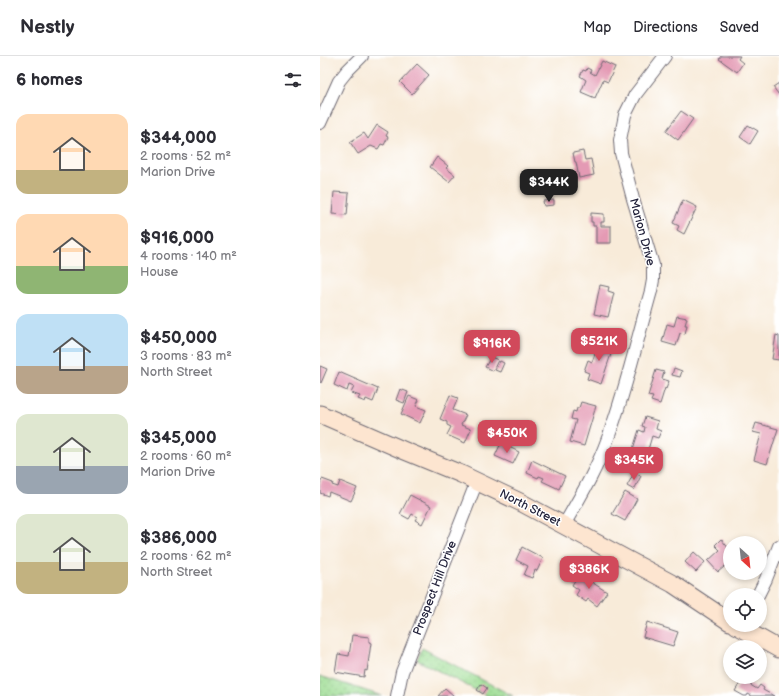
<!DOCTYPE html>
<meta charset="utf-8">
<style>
:root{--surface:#fff;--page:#f7f7f7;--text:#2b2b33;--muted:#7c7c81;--line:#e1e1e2;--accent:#d1495b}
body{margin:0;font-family:"Balsamiq Sans",sans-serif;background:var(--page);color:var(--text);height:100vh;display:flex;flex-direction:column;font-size:15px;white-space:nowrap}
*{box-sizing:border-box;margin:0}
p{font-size:13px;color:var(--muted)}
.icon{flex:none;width:22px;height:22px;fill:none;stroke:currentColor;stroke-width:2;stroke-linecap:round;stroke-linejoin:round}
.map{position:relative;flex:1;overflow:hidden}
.panel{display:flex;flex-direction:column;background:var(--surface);width:320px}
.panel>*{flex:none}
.needle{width:26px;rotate:153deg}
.buttons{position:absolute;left:403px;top:480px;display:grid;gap:8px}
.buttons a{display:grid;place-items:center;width:44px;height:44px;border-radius:50%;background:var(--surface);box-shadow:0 2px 6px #0003;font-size:20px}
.price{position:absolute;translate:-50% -34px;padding:0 9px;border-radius:8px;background:var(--accent);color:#fff;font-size:13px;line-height:26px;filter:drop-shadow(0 1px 2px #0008)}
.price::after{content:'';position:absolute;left:50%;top:24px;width:12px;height:9px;margin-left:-6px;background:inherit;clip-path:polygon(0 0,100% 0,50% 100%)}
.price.active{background:#222;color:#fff}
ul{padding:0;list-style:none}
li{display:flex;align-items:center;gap:12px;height:100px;padding:0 16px}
li span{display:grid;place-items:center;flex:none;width:112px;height:80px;border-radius:12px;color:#555}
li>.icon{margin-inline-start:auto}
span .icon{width:48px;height:48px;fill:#fffc;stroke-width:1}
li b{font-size:17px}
h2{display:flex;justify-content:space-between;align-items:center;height:48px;padding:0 16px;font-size:17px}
header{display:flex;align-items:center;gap:24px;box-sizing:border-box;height:56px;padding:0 20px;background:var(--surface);border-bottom:1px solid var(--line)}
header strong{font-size:19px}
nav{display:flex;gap:22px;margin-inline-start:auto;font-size:14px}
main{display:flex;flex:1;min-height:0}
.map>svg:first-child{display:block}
.park{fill:url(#park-dots);stroke:#608067}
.building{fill:#e49ab4}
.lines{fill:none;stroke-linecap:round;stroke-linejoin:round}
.minor-casing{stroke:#6d6872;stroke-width:14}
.secondary-casing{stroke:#6d6872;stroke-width:19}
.minor{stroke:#fff;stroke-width:12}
.secondary{stroke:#fde5d0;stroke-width:17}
.labels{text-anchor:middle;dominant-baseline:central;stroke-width:3;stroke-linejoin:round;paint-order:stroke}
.street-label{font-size:12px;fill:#22223b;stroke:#fff}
</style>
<header>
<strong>Nestly</strong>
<nav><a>Map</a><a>Directions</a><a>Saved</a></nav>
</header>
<main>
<section class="panel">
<h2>6 homes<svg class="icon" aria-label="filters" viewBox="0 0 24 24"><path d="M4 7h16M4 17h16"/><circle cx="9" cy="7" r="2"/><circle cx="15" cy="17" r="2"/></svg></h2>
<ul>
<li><span style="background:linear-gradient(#ffd9b3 70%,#c2b280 0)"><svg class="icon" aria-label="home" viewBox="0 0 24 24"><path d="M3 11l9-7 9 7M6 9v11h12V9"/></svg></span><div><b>$344,000</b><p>2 rooms · 52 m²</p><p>Marion Drive</p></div></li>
<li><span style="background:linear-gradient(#ffd9b3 65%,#8fb573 0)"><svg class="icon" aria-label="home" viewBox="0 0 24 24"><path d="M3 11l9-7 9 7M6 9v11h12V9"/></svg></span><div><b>$916,000</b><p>4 rooms · 140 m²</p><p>House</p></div></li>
<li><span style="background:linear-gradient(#bfe0f5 65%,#b9a48a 0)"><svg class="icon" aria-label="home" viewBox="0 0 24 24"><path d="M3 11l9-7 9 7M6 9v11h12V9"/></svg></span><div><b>$450,000</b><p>3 rooms · 83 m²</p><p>North Street</p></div></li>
<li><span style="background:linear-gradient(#dfe7d0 65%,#9aa5b1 0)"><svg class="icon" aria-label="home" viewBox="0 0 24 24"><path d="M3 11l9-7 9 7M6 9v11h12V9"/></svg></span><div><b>$345,000</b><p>2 rooms · 60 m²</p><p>Marion Drive</p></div></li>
<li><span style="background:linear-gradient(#dfe7d0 60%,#c2b280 0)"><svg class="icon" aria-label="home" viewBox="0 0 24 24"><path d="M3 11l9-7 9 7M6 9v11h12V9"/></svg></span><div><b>$386,000</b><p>2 rooms · 62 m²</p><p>North Street</p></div></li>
</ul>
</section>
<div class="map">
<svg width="459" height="640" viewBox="0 0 459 640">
<defs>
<pattern id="park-dots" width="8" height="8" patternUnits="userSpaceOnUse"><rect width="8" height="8" fill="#9ddd93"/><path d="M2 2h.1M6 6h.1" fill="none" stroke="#87bd80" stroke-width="1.8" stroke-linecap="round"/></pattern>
</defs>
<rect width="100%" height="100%" fill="#fff"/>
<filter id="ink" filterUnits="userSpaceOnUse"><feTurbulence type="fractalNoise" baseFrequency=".025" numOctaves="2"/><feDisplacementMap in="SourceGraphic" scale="8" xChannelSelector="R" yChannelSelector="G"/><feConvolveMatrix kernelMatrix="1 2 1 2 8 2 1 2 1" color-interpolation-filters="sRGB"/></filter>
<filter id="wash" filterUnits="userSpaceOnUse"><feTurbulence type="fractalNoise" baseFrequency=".012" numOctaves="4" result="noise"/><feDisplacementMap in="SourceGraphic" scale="16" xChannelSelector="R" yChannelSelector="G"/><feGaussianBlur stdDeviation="0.9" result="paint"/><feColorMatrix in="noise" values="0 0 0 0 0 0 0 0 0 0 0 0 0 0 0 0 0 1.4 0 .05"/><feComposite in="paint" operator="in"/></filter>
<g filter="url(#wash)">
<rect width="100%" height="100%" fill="#f8ebd9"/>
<!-- park -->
<path class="park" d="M102 592 193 640H167L97 604Z
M0 620 62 640H0Z"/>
<g id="blocks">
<!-- building -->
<path class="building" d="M401 0H420L418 3 423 7 417 16 399 3Z
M282 5 295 11 288 26 283 24 275 42 261 36 266 24 260 20 263 14 266 15 267 12 271 14 270 16 275 19Z
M97 8 109 19 92 38 80 26Z
M459 27V39L453 31Z
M361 55 373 63 358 84 346 75Z
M57 69 68 76 66 80 68 81 64 89 61 88 58 93 51 90 38 98 30 86 44 77 48 83Z
M428 69 438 75 430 88 420 81Z
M263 95 265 104 271 103 274 119 259 122 256 106H255L253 97Z
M117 101 128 110 126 112 135 119 129 126 110 111Z
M14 136 29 137 27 159 12 158Z
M234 144V149L224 150 223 145Z
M363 144 377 151 364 178 357 174 359 170 353 167Z
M271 157 284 158V166H281V170H291V187H276V170H273V166H271Z
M280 229 289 231 288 235 294 237 288 261 274 258Z
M357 260 367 262 365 269H367L365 278 360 277 356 290 342 286 347 268 354 270Z
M456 279 459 280V304L452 303Z
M280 284 294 289 281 328 267 323 269 317 264 315 268 304 272 306Z
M171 301 178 304 173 315 165 311Z
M180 305 184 307 180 316 175 314Z
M0 310 7 313 1 327 0 326Z
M354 312 362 315 360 321 352 319Z
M336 314 344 316 342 323 349 325 346 333 345 332 340 348 331 345 333 341 328 340Z
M19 316 58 333 53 346 46 343 45 346 38 343 40 340 31 337 34 331 29 329 27 335 14 329Z
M80 333 88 336 84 347 76 344Z
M130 339 138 342 133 354 146 359 141 369 151 373 145 387 127 379 131 371 127 369V366L120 363Z
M89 340 99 344 96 350 106 354 100 367 81 358Z
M261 346 276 350 264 390 250 386 256 364 251 363 253 355 256 356 257 352H259Z
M325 361 338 365 336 373 341 375 338 382 332 380 327 397 313 393 319 374 324 376 325 371 322 370Z
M436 367 458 373 447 408 434 404 441 378 433 376Z
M181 387 199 396 193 408 175 400Z
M212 404 245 420 239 433 222 425 224 422 219 420 218 422 207 417Z
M314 417 321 420 314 434 307 430Z
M2 423 13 427 12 429 18 431 20 425 37 432 31 445 9 436 8 440 0 437V428Z
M305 436 317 443 305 465 292 458Z
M90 439 111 450 102 468 95 464 97 461 92 458 89 463 80 458Z
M401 483 410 494V506L398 516 388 505 400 494 395 489Z
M202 491 223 502 217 515 215 514 212 522 204 519 208 510 196 504Z
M374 496 385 506 376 516 365 506Z
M259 518 287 536 277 550 268 543 266 546 256 539 259 534 252 529Z
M327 566 358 576 353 590 323 581Z
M32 579 49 581V586L51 587 47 615 45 614 44 621 15 616 18 598 29 600Z
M422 624 437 633 440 629 444 632 443 634 454 640H432L428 638 427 640H424L415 635Z
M161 628 167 632 163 638 157 634Z
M125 632 134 640H118Z"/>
</g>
</g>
<g filter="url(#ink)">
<use href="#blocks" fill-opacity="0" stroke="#6d6872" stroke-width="1"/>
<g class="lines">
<defs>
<path id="minor" d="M0 67 19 25 27 15 42 0
M244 469C260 441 277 413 288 382 306 334 317 284 331 235L333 224V209L313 143 301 97 300 84 305 59 315 39 345 0
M438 539 446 523 459 490
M77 640 82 616 157 425"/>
<path id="secondary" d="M0 358 85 395 141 418 202 447 353 528 410 566
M416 569 459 593"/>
</defs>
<!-- minor casing -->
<use href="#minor" class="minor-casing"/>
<!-- secondary casing -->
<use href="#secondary" class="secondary-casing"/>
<!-- minor -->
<use href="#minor" class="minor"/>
<!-- secondary -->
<use href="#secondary" class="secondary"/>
</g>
</g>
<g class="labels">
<!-- street labels -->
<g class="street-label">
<text transform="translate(322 176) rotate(75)">Marion Drive</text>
<text transform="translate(210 452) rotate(27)">North Street</text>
<text transform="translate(115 532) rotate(-69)">Prospect Hill Drive</text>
</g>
</g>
</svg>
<div class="buttons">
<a><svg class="needle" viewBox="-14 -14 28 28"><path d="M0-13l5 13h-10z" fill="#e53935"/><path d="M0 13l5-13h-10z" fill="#7c7c81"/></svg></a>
<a><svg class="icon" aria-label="locate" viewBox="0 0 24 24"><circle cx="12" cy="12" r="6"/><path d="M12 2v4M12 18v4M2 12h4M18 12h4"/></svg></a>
<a><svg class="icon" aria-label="layers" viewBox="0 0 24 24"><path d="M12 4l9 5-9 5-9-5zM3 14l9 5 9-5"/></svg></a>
</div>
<b class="price active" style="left:229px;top:147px">$344K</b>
<b class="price" style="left:279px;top:306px">$521K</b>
<b class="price" style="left:172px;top:308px">$916K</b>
<b class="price" style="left:187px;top:398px">$450K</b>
<b class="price" style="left:314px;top:425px">$345K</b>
<b class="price" style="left:269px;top:534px">$386K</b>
</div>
</main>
